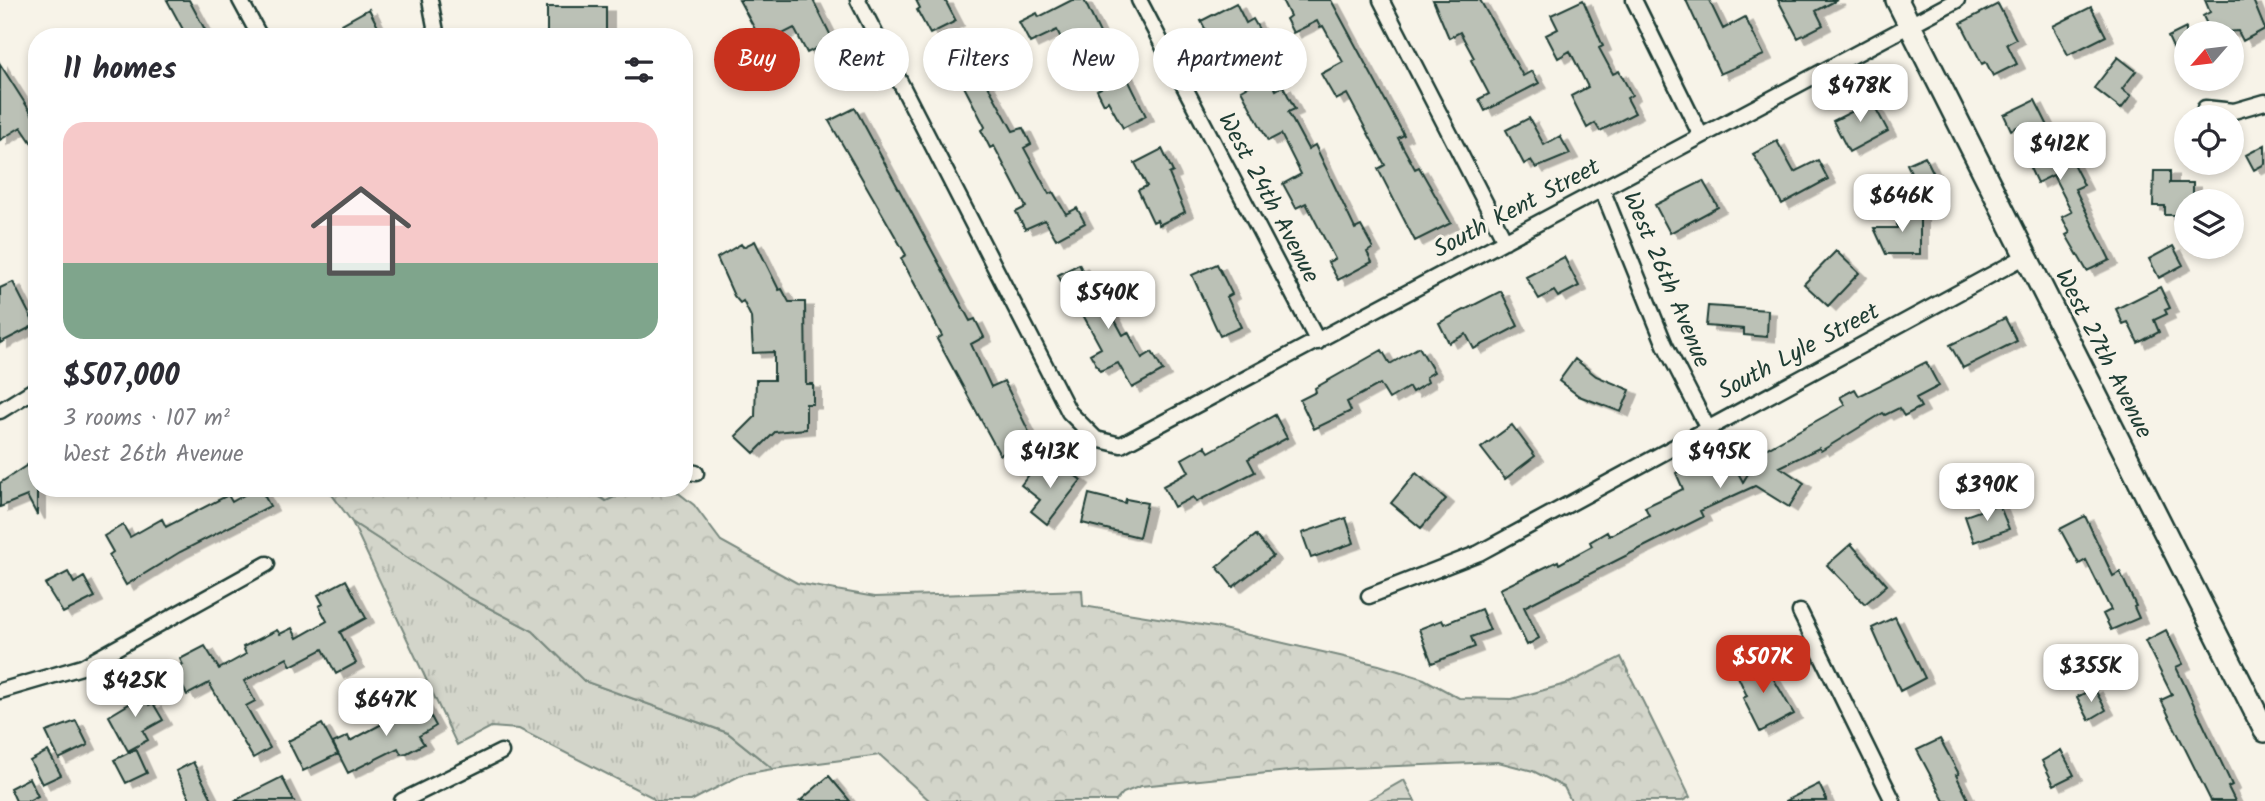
<!DOCTYPE html>
<meta charset="utf-8">
<style>
:root{--surface:#fff;--page:#f2f2f3;--text:#2b2b33;--muted:#7c7c81;--line:#e1e1e2;--accent:#c8321e}
body{margin:0;font-family:Kalam,sans-serif;background:var(--page);color:var(--text);height:100vh;display:flex;flex-direction:column;font-size:26px;white-space:nowrap}
*{box-sizing:border-box;margin:0}
p{font-size:23px;color:var(--muted)}
.icon{flex:none;width:38px;height:38px;fill:none;stroke:currentColor;stroke-width:2;stroke-linecap:round;stroke-linejoin:round}
.map{position:relative;flex:1;overflow:hidden}
.sheet{position:absolute;left:28px;top:28px;width:665px;height:469px;display:flex;flex-direction:column;background:var(--surface);border-radius:28px;box-shadow:0 4px 10px #0003}
.sheet>*{flex:none}
.banner{position:absolute;left:714px;top:28px;width:665px;height:63px;display:flex;gap:14px}
.needle{width:46px;rotate:242deg}
.controls{position:absolute;left:2174px;top:21px;display:grid;gap:14px}
.controls a{display:grid;place-items:center;width:70px;height:70px;border-radius:50%;background:var(--surface);box-shadow:0 4px 10px #0003;font-size:35px}
.price{position:absolute;translate:-50% -60px;padding:0 16px;border-radius:14px;background:#fff;color:#222;font-size:23px;line-height:46px;filter:drop-shadow(0 2px 4px #0008)}
.price::after{content:'';position:absolute;left:50%;top:42px;width:21px;height:16px;margin-left:-10px;background:inherit;clip-path:polygon(0 0,100% 0,50% 100%)}
.price.current{background:var(--accent);color:#fff}
ul{padding:0;list-style:none}
li{display:grid;align-content:center;gap:14px;height:371px;padding:0 35px}
li+li{border-top:2px solid var(--line)}
li span{display:grid;place-items:center;height:217px;border-radius:21px;color:#555}
li>.icon{margin-inline-start:auto}
span .icon{width:126px;height:126px;fill:#fffc;stroke-width:1}
li b{font-size:30px}
h2{display:flex;justify-content:space-between;align-items:center;height:84px;padding:0 35px;font-size:30px}
.pill{padding:0 24px;border-radius:32px;background:var(--surface);box-shadow:0 4px 10px #0003;font-size:24px;line-height:63px}
.pill.current{background:var(--accent);color:#fff}
.map>svg:first-child{display:block}
.grass{fill:url(#grass-tufts);stroke:#79897f;stroke-width:2}
.forest{fill:url(#forest-crowns);stroke:#79897f;stroke-width:2}
.garden{fill:#d3d5ca;stroke:#79897f;stroke-width:2}
.building{fill:#bbc1b6;stroke:#1f3d34;stroke-width:2;filter:url(#shadow)}
.lines{fill:none;stroke-linecap:round;stroke-linejoin:round}
.minor-casing{stroke:#1f3d34;stroke-width:19}
.secondary-casing{stroke:#1f3d34;stroke-width:26}
.minor{stroke:#f7f3e8;stroke-width:14}
.secondary{stroke:#f7f3e8;stroke-width:21}
.labels{text-anchor:middle;dominant-baseline:central;stroke-width:6;stroke-linejoin:round;paint-order:stroke}
.street-label{font-size:24px;fill:#1f3d34;stroke:#f7f3e8}
</style>
<div class="map">
<svg width="2265" height="801" viewBox="0 0 2265 801">
<defs>
<pattern id="grass-tufts" width="24" height="20" patternUnits="userSpaceOnUse" patternTransform="scale(1.75)"><rect width="24" height="20" fill="#d3d5ca"/><path d="M3 7l-1-3M5 7V3M7 7l1-3M15 17l-1-3M17 17v-4M19 17l1-3" fill="none" stroke="#b5b8ae"/></pattern>
<pattern id="forest-crowns" width="20" height="18" patternUnits="userSpaceOnUse" patternTransform="scale(1.75)"><rect width="20" height="18" fill="#d3d5ca"/><path d="M2 6a3 3 0 1 1 6 0M12 15a3 3 0 1 1 6 0" fill="none" stroke="#b5b8ae"/></pattern>
<filter id="shadow"><feDropShadow dx="8" dy="4.5" stdDeviation="0" flood-color="#0004"/></filter>
</defs>
<rect width="100%" height="100%" fill="#f7f3e8"/>
<filter id="ink" filterUnits="userSpaceOnUse"><feTurbulence type="fractalNoise" baseFrequency=".0143" numOctaves="2"/><feDisplacementMap in="SourceGraphic" scale="14" xChannelSelector="R" yChannelSelector="G"/><feConvolveMatrix kernelMatrix="1 2 1 2 8 2 1 2 1" color-interpolation-filters="sRGB"/></filter>
<g filter="url(#ink)">
<!-- grass -->
<path class="grass" d="M352 522 470 598 533 631 584 681 728 733 773 769 743 774 691 801H655L652 797 519 729 491 727 457 745Z"/>
<!-- forest -->
<path class="forest" d="M327 488H586L606 501 621 494V488H672L694 505 721 541 797 583 875 597 1082 590 1083 606 1214 627 1379 665 1424 679 1459 698 1512 699 1569 683 1621 657 1690 797 1682 801H1571L1564 787 1533 771 1498 762 1298 770 1141 786 1123 793 1116 801H930L880 755 773 769 728 733 584 681 533 631 470 598 352 522Z"/>
<!-- garden -->
<path class="garden" d="M1404 780 1415 801H1367Z"/>
<!-- building -->
<path class="building" d="M167 0H189L209 37H187Z
M739 0H813L833 40 807 53 794 28 763 44Z
M916 0H945L956 21 930 34 917 10 920 8Z
M1072 0H1084L1113 60 1123 69 1146 116 1123 128 1108 101 1104 104 1097 90 1101 88 1084 56 1080 58 1074 46 1067 50 1057 30 1030 43 1019 22 1037 13 1039 17Z
M1282 0H1331L1404 135 1398 138 1415 169 1419 167 1451 223 1415 241 1378 169 1385 165 1347 94 1336 100 1321 74 1343 62 1323 26 1320 27 1317 21 1293 33 1286 19 1290 16Z
M1433 0H1480L1523 76 1532 71 1539 83 1485 111 1479 99 1489 94 1471 60 1474 58 1460 32 1449 38Z
M1583 0 1603 46 1599 48 1613 74 1619 71 1632 95 1627 98 1635 113 1600 131 1595 123 1587 128 1571 96 1588 87 1570 51 1558 58 1546 35 1558 29 1551 15Z
M1686 0H1709L1723 29 1745 17 1764 55 1720 74Z
M1778 0H1837L1816 11 1823 25 1798 38Z
M2205 0H2253L2265 29 2243 41 2238 31 2211 33 2203 16 2210 12Z
M1236 3 1246 23 1253 19 1261 33 1254 37 1262 52 1258 54 1276 90 1283 86 1295 109 1288 112 1308 149 1315 145 1355 229 1361 226 1373 248 1367 252 1372 262 1338 280 1328 262 1335 259 1306 203 1296 208 1283 184 1301 174 1281 134 1268 141 1241 90 1252 84 1228 37 1213 44 1201 21Z
M1998 4 2016 39 2007 44 2017 64 1993 76 1986 62 1982 64 1961 23Z
M547 7H606V37H547Z
M2091 7 2106 36 2068 55 2053 26Z
M369 9 383 37H349L342 24Z
M2186 28V46L2175 52 2168 37Z
M969 44 978 62 984 59 991 73 983 77 1013 131 1023 128 1031 144 1024 148 1049 194 1053 192 1066 214 1077 208 1085 223 1056 239 1045 220 1025 229 1016 212 1026 207 994 146 990 148 981 130 985 127 958 75 955 77 944 57Z
M2118 57 2136 71 2122 89 2131 96 2121 109 2094 88Z
M0 64 37 122V151L21 127 0 140Z
M1868 94 1888 131 1849 152 1833 121 1853 111 1849 104Z
M2035 100 2061 152 2066 150 2084 185 2075 189 2110 260 2087 271 2066 235 2070 233 2062 217 2072 212 2053 175 2037 183 2030 168 2040 163 2021 125 2011 130 2004 115Z
M855 108 970 321 975 319 984 337 971 344 991 387 1004 381 1032 438 1000 455 937 339 942 336 901 258 906 255 829 121Z
M1529 118 1544 145 1560 136 1570 154 1536 168 1531 160 1524 164 1506 130Z
M1777 141 1794 172 1818 160 1828 179 1782 204 1753 154Z
M2265 145V164L2254 170 2246 155Z
M1162 149 1173 172 1169 174 1185 212 1159 225 1157 220 1153 222 1138 190 1147 186 1135 163Z
M1925 156 1937 180 1919 189 1907 164Z
M2154 171H2170V183H2193V201H2186V206H2181V215H2165V206H2153Z
M1703 181 1718 207 1670 233 1655 205Z
M1897 209H1920V254H1886L1874 228H1897Z
M755 241 779 290 782 289 789 302H805L806 384H813V404H806V429L775 432 754 453 736 436 755 417 756 380H774V352L753 353 751 317 743 301 740 303 734 296 717 258 741 244 743 247Z
M2173 246 2183 265 2159 278 2149 259Z
M1836 251 1859 273 1828 306 1804 284Z
M1564 257 1579 286 1558 297 1554 291 1539 299 1526 277Z
M1079 264 1086 278 1091 276 1123 335 1128 332 1142 358 1152 352 1163 371 1132 388 1118 363 1100 371 1090 354 1101 348 1070 291 1067 293 1058 275Z
M1217 264 1232 294 1227 297 1241 327 1220 336 1192 275Z
M13 282 35 325 0 343V288Z
M2160 287 2170 308 2165 310 2167 314 2154 320 2159 332 2138 343 2128 322 2123 324 2116 309Z
M1501 291 1518 326 1474 349 1466 334 1449 343 1439 323Z
M1708 306 1768 310 1767 337 1744 335V329L1706 326Z
M2005 318 2017 341 1963 368 1950 345Z
M1419 347 1434 372 1426 377 1428 382 1412 392 1409 387 1389 399 1380 384 1347 402 1351 411 1314 429 1300 400 1316 392 1315 388 1382 350 1390 364Z
M1575 359 1596 376 1630 390 1621 412 1579 396 1559 381Z
M1926 362 1939 386 1916 398 1921 407 1904 416 1899 408 1885 415 1883 413 1821 451 1819 448 1780 467 1804 483 1789 507 1755 486 1700 511 1703 517 1524 607 1539 638 1527 645 1500 589 1558 561 1559 564 1592 546 1590 542 1607 532 1609 536 1649 515 1645 507 1683 489 1676 473 1696 463 1698 469 1728 454 1743 482 1762 451 1845 405 1840 397 1855 389 1859 396Z
M1275 415 1287 438 1248 459 1255 472 1196 502 1193 497 1174 507 1163 486 1189 472 1182 459 1205 446 1209 452Z
M1512 425 1535 456 1505 479 1481 448Z
M32 462 37 470V515L27 496 0 507V483Z
M1038 463 1056 478 1064 467 1081 480 1047 524 1031 511 1040 500 1021 485Z
M1416 473 1446 499 1421 528 1391 503Z
M256 488H260L270 506 180 552 126 585 109 555 113 552 104 536 123 525 130 537 162 519 166 527 228 495 232 502Z
M1089 494 1125 503 1126 499 1147 503 1139 537 1082 523Z
M1999 504 2009 529 1974 542 1965 516Z
M2085 516 2113 576 2120 572 2136 606 2134 607 2139 618 2111 630 2103 614 2111 610 2086 560 2079 564 2060 529Z
M1346 518 1354 543 1311 558 1302 533Z
M1256 535 1273 556 1233 587 1217 567Z
M1851 544 1887 585 1865 604 1827 565Z
M68 572 74 583 84 577 95 597 63 613 45 584Z
M346 580 366 618 340 632 356 663 336 674 323 649 291 666 287 658 244 681 255 701 246 706 270 748 253 758 209 683 187 695 174 670 183 665 180 659 205 646 219 669 246 654 243 647 277 630 280 634 292 628 297 638 327 621 319 606 323 604 318 595Z
M1481 609 1490 630 1471 637 1475 647 1432 663 1419 629 1442 620 1444 624Z
M1895 617 1925 678 1900 691 1872 628Z
M2166 630 2183 664 2176 667 2232 785 2228 787 2235 801H2211L2161 700 2172 695 2145 641Z
M1761 657 1794 714 1760 732 1743 698 1747 696 1735 670Z
M137 684 149 705 153 703 163 720 143 731 148 740 128 751 109 716 132 702 126 690Z
M2094 688 2106 710 2089 720 2077 697Z
M423 702 436 726 419 736 424 744 407 753 401 754 398 748 348 773 333 743 348 736 350 741Z
M76 721 88 745 59 759 46 732Z
M322 724 338 754 303 771 288 741Z
M1940 739 1959 774 1956 775 1969 801H1944L1917 750Z
M136 749 147 773 126 783 114 760Z
M2061 750 2074 775 2054 785 2042 761Z
M48 751 61 775 42 784 30 761Z
M193 762 213 801H191L176 771Z
M829 776 850 801H800Z
M282 777 294 801H234Z
M29 778 38 796 28 801H16L10 788Z
M1819 784 1827 801H1785Z"/>
<g class="lines">
<defs>
<path id="minor" d="M240 0 260 37
M430 0 437 37
M858 0 1069 412 1096 439 1121 445 1957 0
M1139 0 1318 342
M1381 0 1505 241
M1634 0 1701 136
M2205 108 2234 111 2265 102
M1602 189 1665 345 1707 427
M0 411 37 388
M684 471 696 473
M1369 596 1479 553 2024 257
M1800 612 1893 801
M0 691 82 667 267 564
M402 801 501 752"/>
<path id="secondary" d="M1897 0 2265 731"/>
</defs>
<!-- minor casing -->
<use href="#minor" class="minor-casing"/>
<!-- secondary casing -->
<use href="#secondary" class="secondary-casing"/>
<!-- minor -->
<use href="#minor" class="minor"/>
<!-- secondary -->
<use href="#secondary" class="secondary"/>
</g>
</g>
<g class="labels">
<!-- street labels -->
<g class="street-label">
<text transform="translate(1268 198) rotate(62)">West 24th Avenue</text>
<text transform="translate(1517 209) rotate(-28)">South Kent Street</text>
<text transform="translate(1666 280) rotate(67)">West 26th Avenue</text>
<text transform="translate(1799 352) rotate(-28)">South Lyle Street</text>
<text transform="translate(2103 354) rotate(63)">West 27th Avenue</text>
</g>
</g>
</svg>
<div class="controls">
<a><svg class="needle" viewBox="-14 -14 28 28"><path d="M0-13l5 13h-10z" fill="#e53935"/><path d="M0 13l5-13h-10z" fill="#7c7c81"/></svg></a>
<a><svg class="icon" aria-label="locate" viewBox="0 0 24 24"><circle cx="12" cy="12" r="6"/><path d="M12 2v4M12 18v4M2 12h4M18 12h4"/></svg></a>
<a><svg class="icon" aria-label="layers" viewBox="0 0 24 24"><path d="M12 4l9 5-9 5-9-5zM3 14l9 5 9-5"/></svg></a>
</div>
<b class="price" style="left:1860px;top:124px">$478K</b>
<b class="price" style="left:2060px;top:182px">$412K</b>
<b class="price" style="left:1902px;top:234px">$646K</b>
<b class="price" style="left:1108px;top:331px">$540K</b>
<b class="price" style="left:1050px;top:490px">$413K</b>
<b class="price" style="left:1720px;top:490px">$495K</b>
<b class="price" style="left:1987px;top:523px">$390K</b>
<b class="price current" style="left:1763px;top:695px">$507K</b>
<b class="price" style="left:2091px;top:704px">$355K</b>
<b class="price" style="left:135px;top:719px">$425K</b>
<b class="price" style="left:386px;top:738px">$647K</b>
<div class="banner">
<a class="pill current">Buy</a>
<a class="pill">Rent</a>
<a class="pill">Filters</a>
<a class="pill">New</a>
<a class="pill">Apartment</a>
</div>
<section class="sheet">
<h2>11 homes<svg class="icon" aria-label="filters" viewBox="0 0 24 24"><path d="M4 7h16M4 17h16"/><circle cx="9" cy="7" r="2"/><circle cx="15" cy="17" r="2"/></svg></h2>
<ul>
<li><span style="background:linear-gradient(#f6c9c9 65%,#7fa58c 0)"><svg class="icon" aria-label="home" viewBox="0 0 24 24"><path d="M3 11l9-7 9 7M6 9v11h12V9"/></svg></span><div><b>$507,000</b><p>3 rooms · 107 m²</p><p>West 26th Avenue</p></div></li>
</ul>
</section>
</div>
